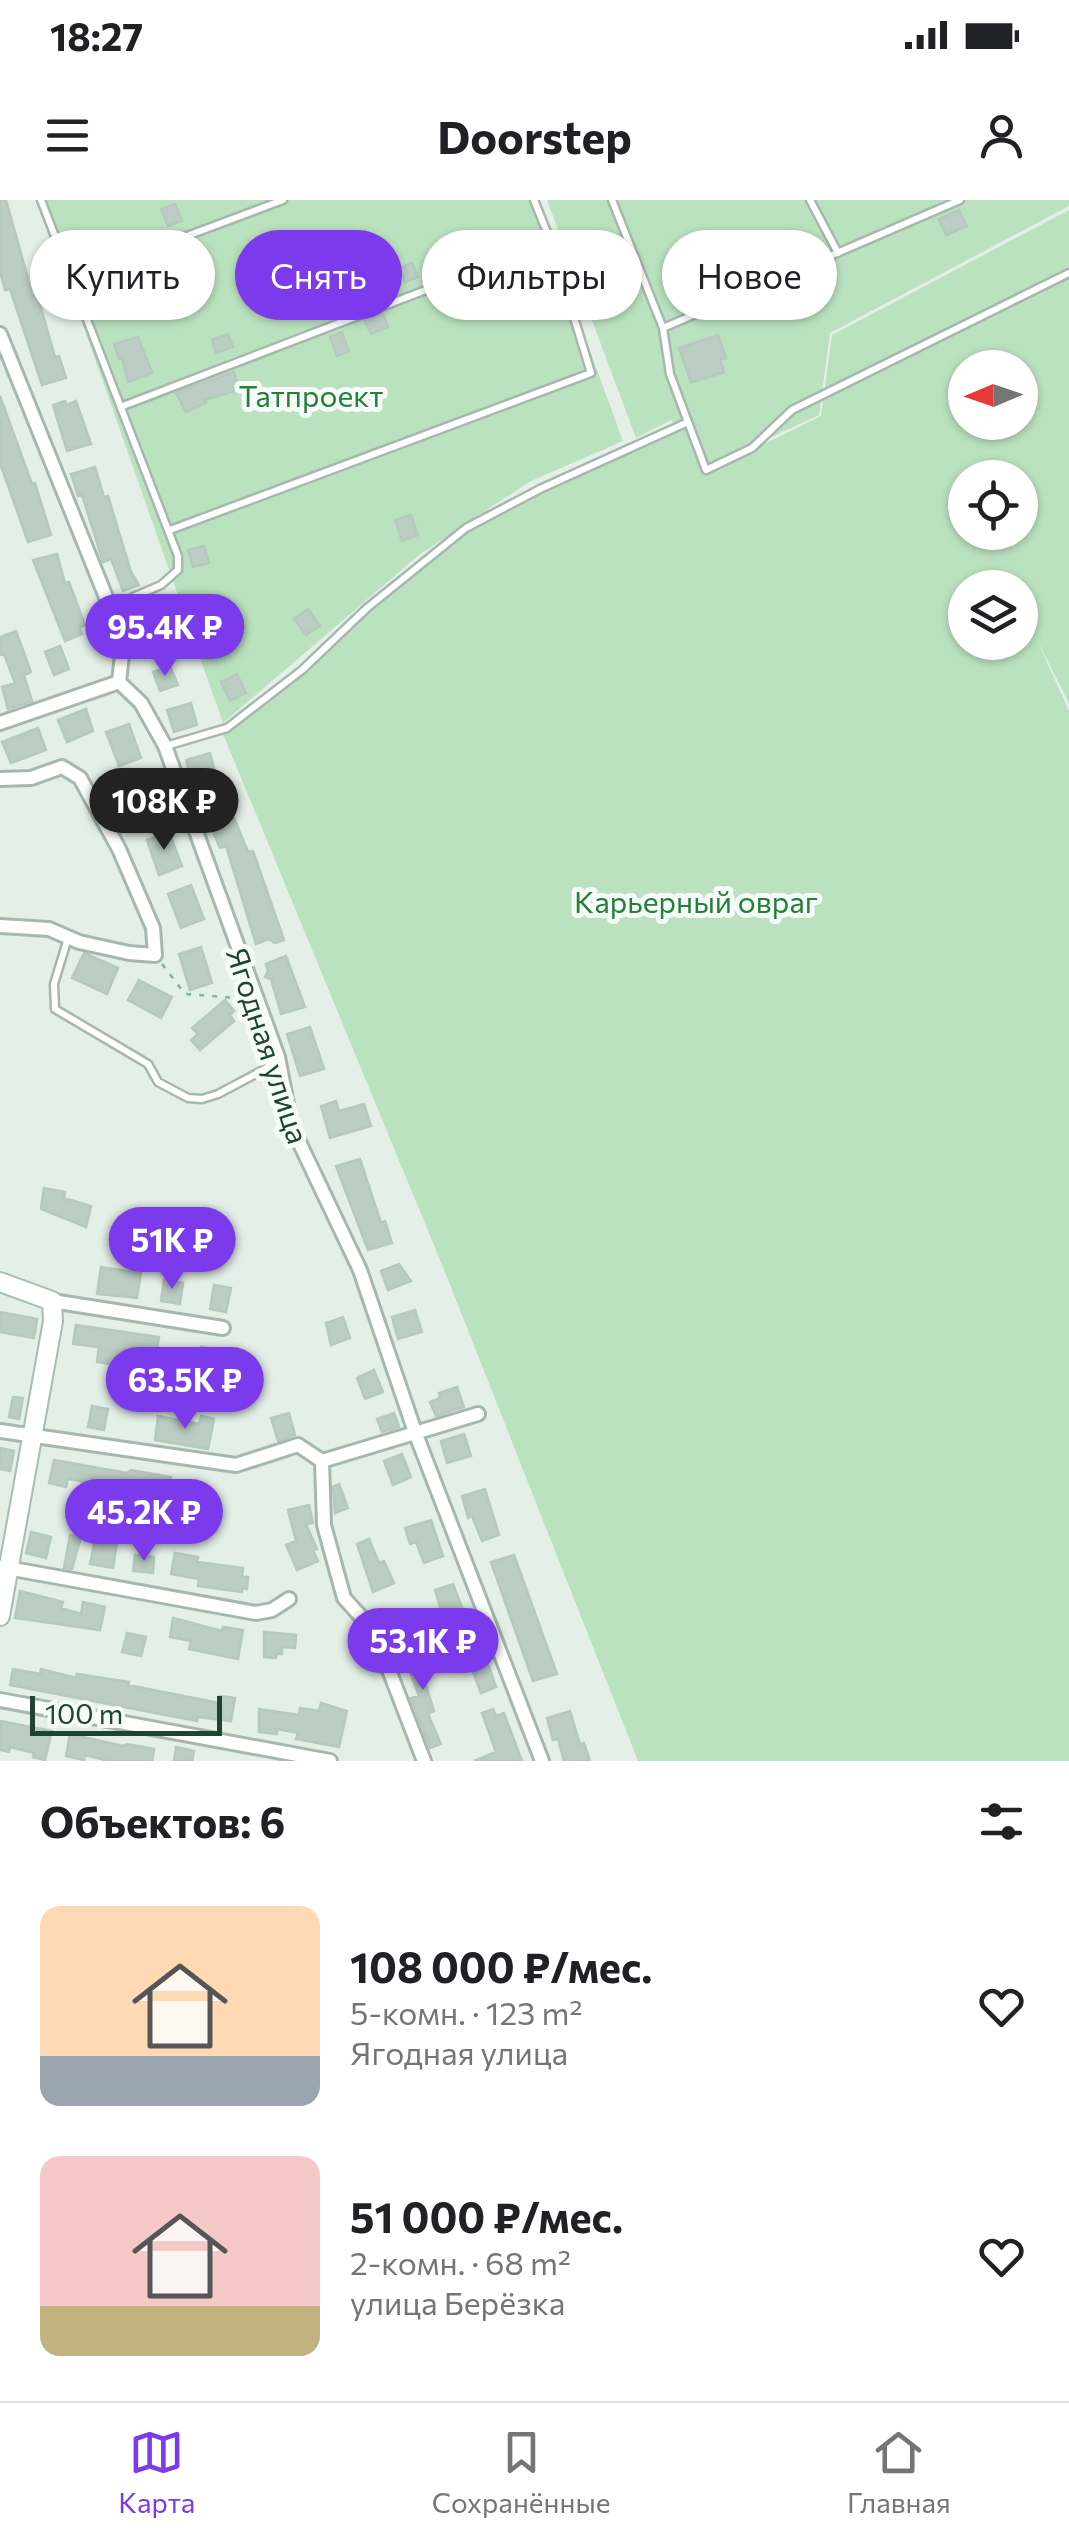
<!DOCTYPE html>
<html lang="ru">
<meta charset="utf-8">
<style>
:root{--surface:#fff;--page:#f2f2f2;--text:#202124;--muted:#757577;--line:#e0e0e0;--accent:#7c3aed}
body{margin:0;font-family:Commissioner,sans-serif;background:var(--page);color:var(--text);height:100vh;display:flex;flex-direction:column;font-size:38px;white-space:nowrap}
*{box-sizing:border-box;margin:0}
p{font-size:32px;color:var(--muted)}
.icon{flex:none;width:55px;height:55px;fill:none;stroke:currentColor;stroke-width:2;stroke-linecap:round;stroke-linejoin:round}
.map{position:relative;height:1561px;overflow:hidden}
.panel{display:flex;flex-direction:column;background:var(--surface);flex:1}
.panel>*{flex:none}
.top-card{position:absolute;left:30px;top:30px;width:1010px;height:90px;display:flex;gap:20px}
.needle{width:65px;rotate:268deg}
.buttons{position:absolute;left:948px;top:150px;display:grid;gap:20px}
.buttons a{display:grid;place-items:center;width:90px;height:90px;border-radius:50%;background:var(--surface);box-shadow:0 2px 8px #0004;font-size:50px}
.scale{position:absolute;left:30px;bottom:25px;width:192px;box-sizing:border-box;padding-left:10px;border:5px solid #214334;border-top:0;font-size:28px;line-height:35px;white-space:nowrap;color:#214334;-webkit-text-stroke:8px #f5fbf7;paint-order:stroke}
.price{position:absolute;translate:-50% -85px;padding:0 22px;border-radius:35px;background:var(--accent);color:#fff;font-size:32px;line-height:65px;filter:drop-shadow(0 2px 5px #0008)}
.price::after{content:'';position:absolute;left:50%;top:60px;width:30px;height:22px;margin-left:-15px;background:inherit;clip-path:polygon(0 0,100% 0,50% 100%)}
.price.active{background:#222;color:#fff}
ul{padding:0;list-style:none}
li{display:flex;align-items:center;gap:30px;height:250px;padding:0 40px}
li span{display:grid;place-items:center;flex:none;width:280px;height:200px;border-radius:20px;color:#555}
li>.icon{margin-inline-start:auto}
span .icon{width:120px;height:120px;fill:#fffc;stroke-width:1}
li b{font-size:42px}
h2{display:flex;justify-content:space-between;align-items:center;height:120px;padding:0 40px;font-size:42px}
.chip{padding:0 35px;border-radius:45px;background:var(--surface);box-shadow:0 2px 8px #0004;font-size:35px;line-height:90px}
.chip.active{background:var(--accent);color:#fff}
.status{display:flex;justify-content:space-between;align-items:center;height:70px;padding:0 50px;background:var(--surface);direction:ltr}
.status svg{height:28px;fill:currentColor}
header{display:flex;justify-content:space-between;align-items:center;height:130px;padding:0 40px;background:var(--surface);font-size:45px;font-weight:700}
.menu{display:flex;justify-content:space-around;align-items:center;height:140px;border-top:2px solid var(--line);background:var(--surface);font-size:28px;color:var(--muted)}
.menu a{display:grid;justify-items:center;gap:5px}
.menu .active{color:var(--accent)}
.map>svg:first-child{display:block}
.green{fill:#bbe2bf;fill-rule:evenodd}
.building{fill:#bccdc3;stroke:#b5c9be;stroke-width:2.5}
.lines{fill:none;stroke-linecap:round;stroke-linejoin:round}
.lane-casing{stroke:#a6b8ae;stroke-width:11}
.street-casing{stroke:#a6b8ae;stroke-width:18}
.secondary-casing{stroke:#a4bfb1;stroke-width:22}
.path{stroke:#81b69d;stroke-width:2.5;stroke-dasharray:5 8;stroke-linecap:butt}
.lane{stroke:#fff;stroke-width:6}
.street{stroke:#fff;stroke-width:12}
.secondary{stroke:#fff;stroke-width:18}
.labels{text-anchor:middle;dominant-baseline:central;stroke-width:10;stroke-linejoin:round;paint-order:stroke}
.park-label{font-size:30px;fill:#277e3b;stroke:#f5fbf7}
.street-label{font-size:30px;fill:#214334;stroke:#f5fbf7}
</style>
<div class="status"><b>18:27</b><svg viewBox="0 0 49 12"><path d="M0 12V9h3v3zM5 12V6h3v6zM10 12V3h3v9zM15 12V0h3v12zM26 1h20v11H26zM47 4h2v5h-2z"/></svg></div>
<header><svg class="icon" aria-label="menu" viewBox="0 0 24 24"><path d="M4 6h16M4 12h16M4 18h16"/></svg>Doorstep<svg class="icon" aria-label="person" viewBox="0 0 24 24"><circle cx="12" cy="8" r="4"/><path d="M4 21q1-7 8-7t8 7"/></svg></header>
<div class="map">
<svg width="1069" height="1561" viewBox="0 0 1069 1561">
<rect width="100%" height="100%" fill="#e4efe8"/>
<!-- green -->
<path class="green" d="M39 0H535L623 241 529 282 419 355 223 523Z
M547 0H1069V6L830 133 819 215 707 267 693 252 703 274 821 216 832 135 1069 10V503L1036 438 1069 511V1561H638L443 1067 223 534 465 332 674 223 671 220 636 238ZM965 168H1020V222H965ZM965 278H1020V332H965ZM965 388H1020V442H965Z"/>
<!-- building -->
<path class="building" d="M0 0H6L33 96 37 94 55 157 59 156 66 178 42 185 10 89 5 90 0 72Z
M175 4 182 21 168 26 161 9Z
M959 10 967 26 946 35 939 19Z
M529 62 533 72 499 87 494 76Z
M412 63 418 77 405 82 399 69Z
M383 114 388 127 371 134 365 121Z
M342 132 349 151 337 156 330 137Z
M228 134 233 147 216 153 212 140Z
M718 135 726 158 720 160 724 172 691 183 679 148Z
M138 137 152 173 128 182 122 157 119 159 114 144Z
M234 172 239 190 204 200 206 203 186 212 176 193Z
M0 196 32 284 35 283 51 335 28 342 0 263Z
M65 201 67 205 76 201 91 244 67 251 53 205Z
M95 267 104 297 108 296 131 372 139 385 123 391 111 359 103 362 82 295 78 296 71 274Z
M411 315 418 335 402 341 395 320Z
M204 346 209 363 193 367 188 350Z
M57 354 65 383 69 382 85 425 80 428 82 434 65 441 33 360Z
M308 409 320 426 306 435 294 419Z
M157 417 163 439 140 446 133 424Z
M16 431 31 472 24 475 32 501 8 509 2 487 15 483 4 454 0 455V437Z
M60 446 69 469 54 475 45 452Z
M170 466 178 485 160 491 153 472Z
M237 474 246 493 230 501 221 482Z
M191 503 197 525 174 532 167 510Z
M86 509 93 531 67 542 58 520Z
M129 524 141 558 119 566 106 532Z
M38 528 46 550 11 563 2 542Z
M210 553 228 620 234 618 248 652 253 651 284 740 275 743 269 739 256 744 226 646 220 648 205 614 201 615 186 560Z
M148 579 161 613 138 621 126 587Z
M169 632 182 666 159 675 147 640Z
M191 685 204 719 181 728 168 694Z
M201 747 212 783 190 790 179 754Z
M84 753 118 768 107 794 72 778Z
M286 756 305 807 281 814 271 779 265 777 268 771 266 764Z
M139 780 172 797 161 818 128 800Z
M225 800 234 811 230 815 234 821 200 850 191 840 198 834 192 828Z
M310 827 324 869 300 876 287 834Z
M336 901 339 911 364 904 371 926 330 938 321 906Z
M360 959 381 1023 385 1021 392 1043 368 1050 336 966Z
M44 988 65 992 64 998 91 1006 86 1027 41 1009Z
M399 1064 411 1081 388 1090 381 1071Z
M101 1067 141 1073 137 1098 97 1094Z
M164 1080 183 1083 180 1104 161 1101Z
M214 1085 231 1088 226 1112 210 1109Z
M415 1110 422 1132 398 1139 392 1117Z
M0 1112 37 1119 34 1138 0 1132Z
M343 1117 350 1138 331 1145 326 1123Z
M76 1125 159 1137 155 1157 123 1151 120 1166 97 1162 99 1147 73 1144Z
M201 1147 222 1150 219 1171 198 1168Z
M255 1161 258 1182 241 1184 238 1163Z
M374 1170 383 1192 365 1199 357 1178Z
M171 1171 195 1175 192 1193 168 1190Z
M457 1187 464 1207 436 1216 430 1202 440 1198 439 1193Z
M13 1197 23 1198 19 1219 9 1217Z
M92 1206 108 1209 104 1230 88 1227Z
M289 1213 295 1235 278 1241 271 1218Z
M394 1213 399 1227 382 1232 377 1219Z
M158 1216 199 1224 201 1216 214 1219 208 1249 155 1240Z
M464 1234 471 1256 447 1263 441 1241Z
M0 1248 14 1251 10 1271 0 1269Z
M402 1254 411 1277 393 1285 384 1261Z
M54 1260 127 1273 131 1270 171 1277 170 1282 205 1287 203 1302 208 1303 205 1323 173 1318 175 1303 141 1298 143 1283 127 1281 125 1292 112 1290 113 1287 68 1279 66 1287 49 1283Z
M339 1284 348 1308 335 1313 333 1287Z
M485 1289 499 1335 482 1341 472 1316 468 1318 462 1296Z
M309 1305 313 1323 306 1324 317 1349 313 1350 318 1361 297 1370 286 1345 296 1341 288 1310Z
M431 1320 443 1356 424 1363 416 1342 410 1344 405 1328Z
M31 1332 51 1337 46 1358 26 1353Z
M70 1335 81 1337 72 1369 64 1368Z
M369 1339 379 1363 384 1361 394 1383 373 1392 357 1344Z
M95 1340 117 1343 113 1368 90 1364Z
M175 1353 198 1357 197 1362 243 1368 242 1377H248L247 1389 242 1388V1392L198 1386 199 1379 171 1374Z
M135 1355 154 1357 153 1373 133 1371Z
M514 1355 557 1474 533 1481 491 1362Z
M453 1384 468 1423 473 1421 496 1487 481 1493 462 1443 452 1446 435 1390Z
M20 1391 63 1402 61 1408 81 1414 83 1402 105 1407 100 1430 15 1418Z
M173 1418 222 1431 223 1427 243 1430 238 1459 189 1449 191 1441 170 1437Z
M405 1420 410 1433 391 1440 386 1427Z
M264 1432 296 1435 295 1448 282 1447V1454H277L276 1458 264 1457Z
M127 1433 146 1437 141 1456 122 1452Z
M424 1448 434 1472 423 1476 434 1511 428 1514 441 1544 430 1548 411 1498 419 1496 404 1456Z
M13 1469 40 1474 41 1469 76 1478 77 1474 129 1482 128 1485 219 1503 220 1496 235 1498 231 1521 198 1517 197 1521 10 1485Z
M321 1503 347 1511 339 1547 296 1539 298 1533 277 1529V1534L259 1532V1509L299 1515 300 1508 319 1511Z
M493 1509 496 1516 504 1513 522 1561H474L496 1552 482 1513Z
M570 1511 580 1544 584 1543 590 1561H564L558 1539 553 1540 547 1518Z
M0 1521 52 1531 45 1560 33 1557 34 1553 10 1547 9 1552 0 1550Z
M70 1534 123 1546 127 1544 154 1549 152 1561H109L85 1555 84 1560 66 1556Z
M176 1547 194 1551 192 1561H174Z"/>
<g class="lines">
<defs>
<path id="lane" d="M41 0 178 356V370L161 385 133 397 115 415
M612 0 663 128 670 174 706 270 752 248 792 210 1069 73
M810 0 838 53
M72 79 283 0
M663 128 960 0
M123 206 551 42
M170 330 591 173 551 42 534 0
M166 546 227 528 302 470 367 408 466 328 540 289 688 222
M68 738 54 784 55 809 148 864 158 882 188 898 202 899 218 894 265 869 278 858"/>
<path id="street" d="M0 134 114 417 123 446 119 482 141 503 165 546 278 857 291 925 360 1070 415 1232 542 1561
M0 523 119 482
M0 579 31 578 62 567 80 578 119 649 153 728 155 755 129 753 79 742 49 729 0 726
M52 1101 223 1128
M0 1231 236 1265 298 1245 322 1261 478 1214
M322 1261 324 1325 344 1398 374 1431 424 1561
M2 1367 256 1413 272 1410 289 1399
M0 1500 330 1561"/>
<path id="secondary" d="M0 1082 52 1101 53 1121 0 1416"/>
</defs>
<!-- lane casing -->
<use href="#lane" class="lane-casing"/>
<!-- street casing -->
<use href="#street" class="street-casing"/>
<!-- secondary casing -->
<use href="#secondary" class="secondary-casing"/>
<!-- path -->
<path class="path" d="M162 764 185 794 236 798 243 795"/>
<!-- lane -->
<use href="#lane" class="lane"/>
<!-- street -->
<use href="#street" class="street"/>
<!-- secondary -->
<use href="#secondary" class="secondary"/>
</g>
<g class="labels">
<!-- park labels -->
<g class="park-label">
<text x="311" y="194">Татпроект</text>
<text x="696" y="700">Карьерный овраг</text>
</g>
<!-- street labels -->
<g class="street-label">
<text transform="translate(269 845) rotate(72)">Ягодная улица</text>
</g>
</g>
</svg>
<div class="buttons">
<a><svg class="needle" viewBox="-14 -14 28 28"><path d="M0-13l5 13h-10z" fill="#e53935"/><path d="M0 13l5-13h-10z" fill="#757577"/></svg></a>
<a><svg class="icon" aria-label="locate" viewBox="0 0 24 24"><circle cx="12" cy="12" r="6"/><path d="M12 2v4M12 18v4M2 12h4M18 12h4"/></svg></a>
<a><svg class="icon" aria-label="layers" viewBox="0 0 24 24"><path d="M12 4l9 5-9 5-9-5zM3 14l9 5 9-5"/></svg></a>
</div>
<div class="scale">100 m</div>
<b class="price" style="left:165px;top:479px">95.4K ₽</b>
<b class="price active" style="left:164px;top:653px">108K ₽</b>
<b class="price" style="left:172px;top:1092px">51K ₽</b>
<b class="price" style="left:185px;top:1232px">63.5K ₽</b>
<b class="price" style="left:144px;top:1364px">45.2K ₽</b>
<b class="price" style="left:423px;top:1493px">53.1K ₽</b>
<div class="top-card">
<a class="chip">Купить</a>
<a class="chip active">Снять</a>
<a class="chip">Фильтры</a>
<a class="chip">Новое</a>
</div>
</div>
<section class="panel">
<h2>Объектов: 6<svg class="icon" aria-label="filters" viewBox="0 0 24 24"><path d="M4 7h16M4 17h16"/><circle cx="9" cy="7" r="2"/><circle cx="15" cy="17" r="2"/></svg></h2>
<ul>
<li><span style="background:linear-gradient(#ffd9b3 75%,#9aa5b1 0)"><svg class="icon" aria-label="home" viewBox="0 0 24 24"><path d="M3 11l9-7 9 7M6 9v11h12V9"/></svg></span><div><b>108 000 ₽/мес.</b><p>5-комн. · 123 m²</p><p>Ягодная улица</p></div><svg class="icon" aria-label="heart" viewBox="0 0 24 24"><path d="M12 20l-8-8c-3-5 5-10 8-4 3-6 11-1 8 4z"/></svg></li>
<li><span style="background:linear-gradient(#f6c9c9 75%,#c2b280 0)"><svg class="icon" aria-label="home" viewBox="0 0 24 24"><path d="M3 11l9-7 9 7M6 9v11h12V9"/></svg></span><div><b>51 000 ₽/мес.</b><p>2-комн. · 68 m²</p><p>улица Берёзка</p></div><svg class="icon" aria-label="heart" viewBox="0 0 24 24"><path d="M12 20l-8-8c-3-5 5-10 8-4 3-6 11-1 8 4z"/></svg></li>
</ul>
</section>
<nav class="menu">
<a class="active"><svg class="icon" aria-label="map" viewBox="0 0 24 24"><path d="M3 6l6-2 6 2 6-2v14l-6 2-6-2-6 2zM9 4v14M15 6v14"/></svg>Карта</a>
<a><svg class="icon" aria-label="saved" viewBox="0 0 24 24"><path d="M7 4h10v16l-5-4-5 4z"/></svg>Сохранённые</a>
<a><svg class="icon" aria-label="home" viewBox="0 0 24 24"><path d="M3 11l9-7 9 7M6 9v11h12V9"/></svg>Главная</a>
</nav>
